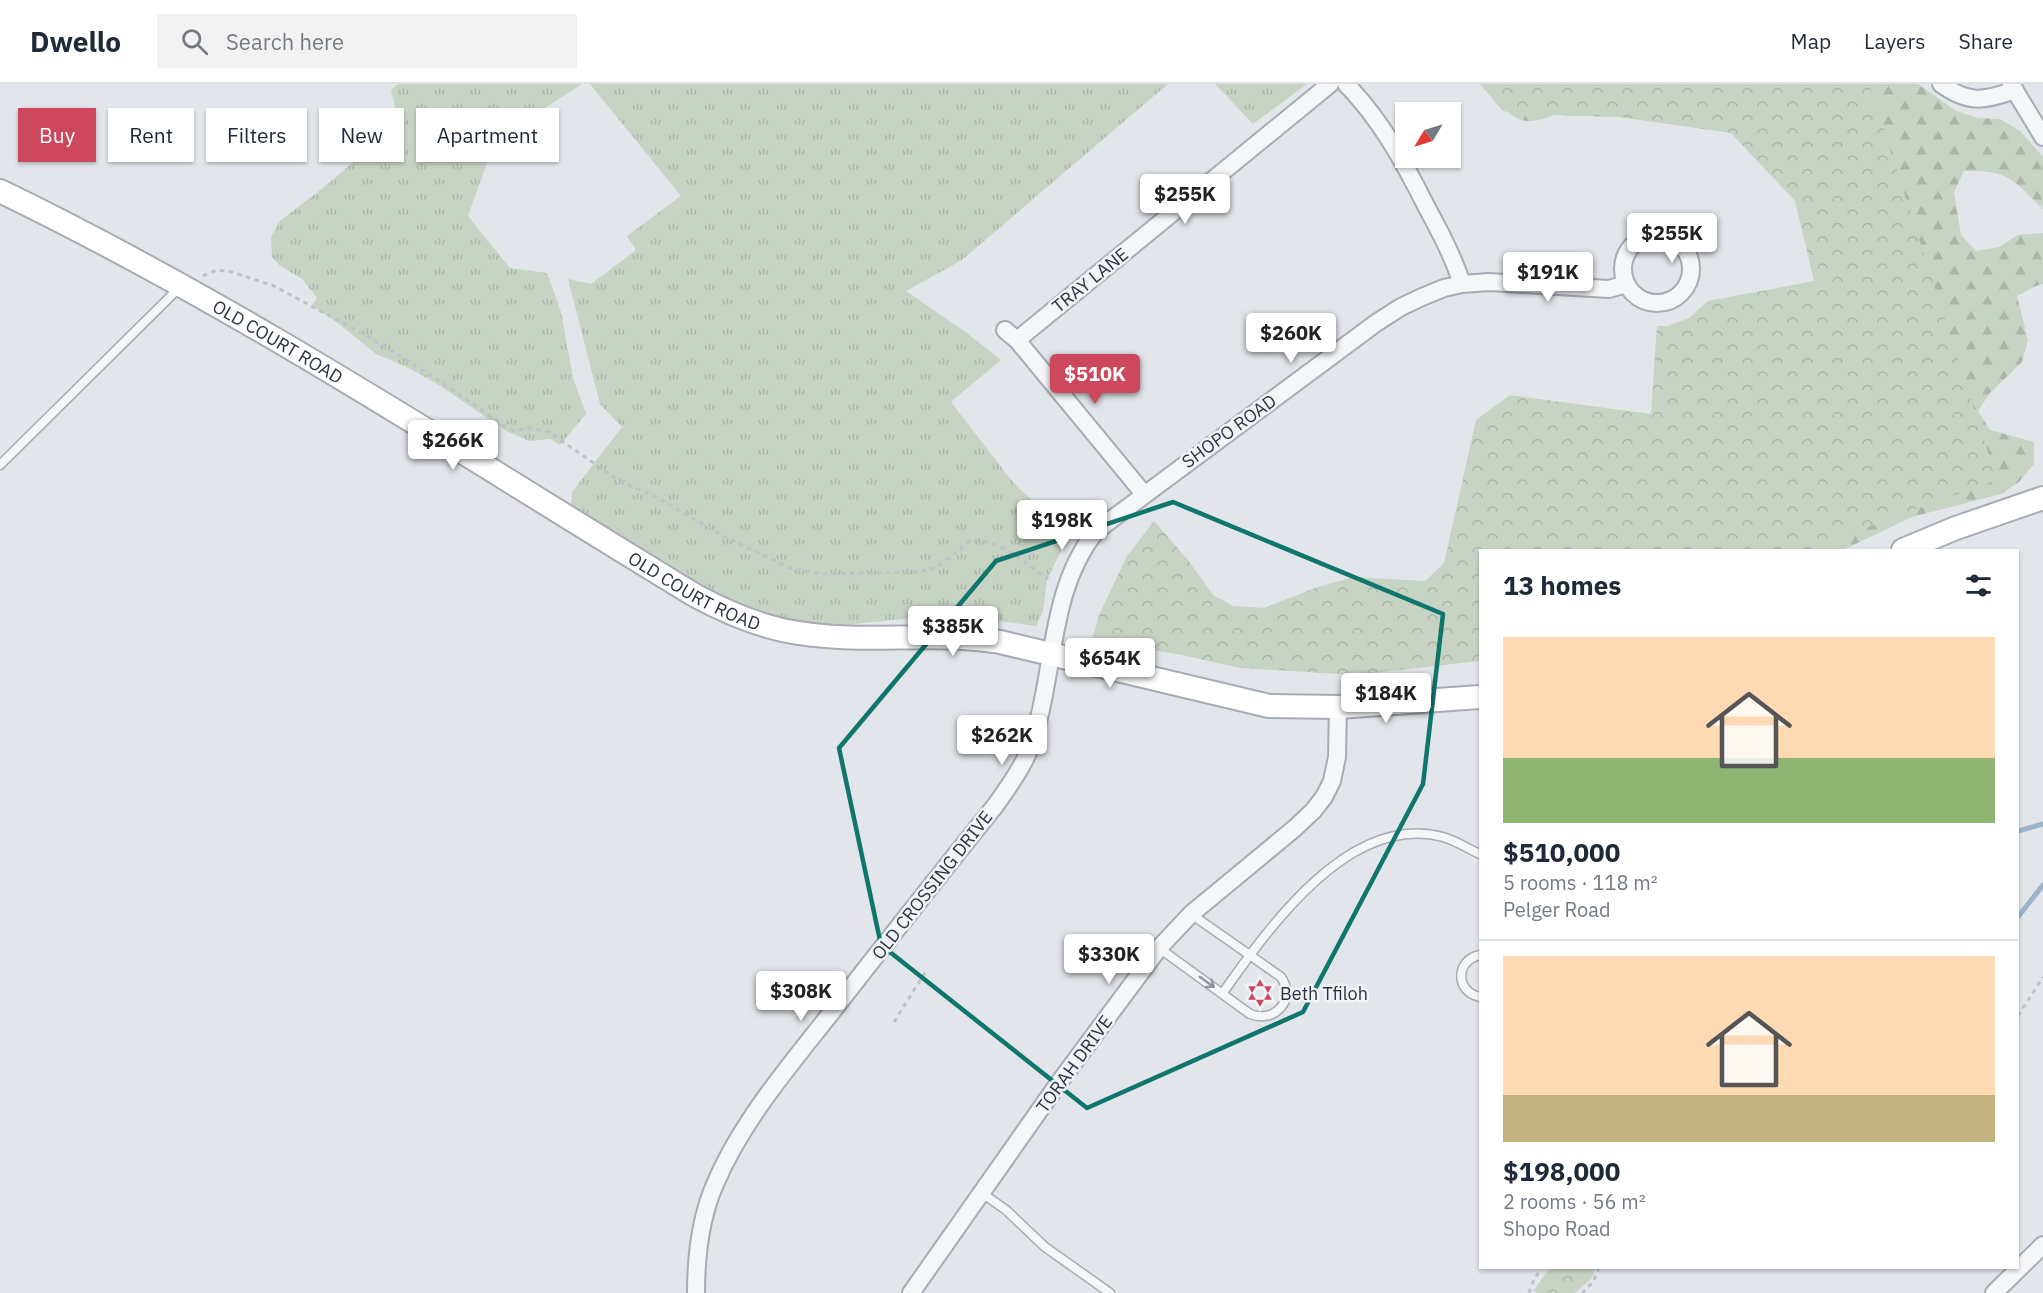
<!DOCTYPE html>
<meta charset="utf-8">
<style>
:root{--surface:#fff;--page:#f2f2f3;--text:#1f2937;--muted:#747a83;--line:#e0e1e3;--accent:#cd485c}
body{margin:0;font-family:"IBM Plex Sans",sans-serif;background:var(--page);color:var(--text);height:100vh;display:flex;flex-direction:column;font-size:22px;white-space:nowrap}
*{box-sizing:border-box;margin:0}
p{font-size:20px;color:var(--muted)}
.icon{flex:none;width:33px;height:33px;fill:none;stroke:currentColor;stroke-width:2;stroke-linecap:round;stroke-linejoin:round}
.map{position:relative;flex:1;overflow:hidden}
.side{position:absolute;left:1479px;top:465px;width:540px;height:720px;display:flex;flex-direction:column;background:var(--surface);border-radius:0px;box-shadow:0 2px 4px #0004}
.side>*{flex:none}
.hud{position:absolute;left:18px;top:24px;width:570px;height:54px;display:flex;gap:12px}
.needle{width:39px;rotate:232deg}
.buttons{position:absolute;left:1395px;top:18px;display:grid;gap:12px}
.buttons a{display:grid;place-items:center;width:66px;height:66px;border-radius:0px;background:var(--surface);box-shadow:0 2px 4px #0004;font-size:30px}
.price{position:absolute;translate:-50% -51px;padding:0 14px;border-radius:6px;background:#fff;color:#222;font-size:20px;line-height:39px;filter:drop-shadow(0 2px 3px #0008)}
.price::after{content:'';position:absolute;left:50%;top:36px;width:18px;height:14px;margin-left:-9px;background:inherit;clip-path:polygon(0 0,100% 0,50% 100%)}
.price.current{background:var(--accent);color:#fff}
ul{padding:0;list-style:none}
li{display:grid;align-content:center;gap:12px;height:318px;padding:0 24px}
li+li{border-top:2px solid var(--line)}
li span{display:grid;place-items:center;height:186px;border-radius:0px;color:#555}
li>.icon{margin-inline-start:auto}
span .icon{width:108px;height:108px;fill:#fffc;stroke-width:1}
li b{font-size:26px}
h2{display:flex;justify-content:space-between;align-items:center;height:72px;padding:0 24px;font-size:26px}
.chip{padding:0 21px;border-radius:0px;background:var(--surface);box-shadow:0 2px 4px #0004;font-size:21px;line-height:54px}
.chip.current{background:var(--accent);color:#fff}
header{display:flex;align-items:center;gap:36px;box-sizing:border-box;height:84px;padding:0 30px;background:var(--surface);border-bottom:2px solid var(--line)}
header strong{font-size:28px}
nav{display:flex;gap:33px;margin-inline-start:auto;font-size:21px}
.search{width:420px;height:54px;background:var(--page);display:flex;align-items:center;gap:15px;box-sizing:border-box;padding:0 21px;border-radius:0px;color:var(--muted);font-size:22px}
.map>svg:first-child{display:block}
.grass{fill:url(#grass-tufts)}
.forest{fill:url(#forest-firs)}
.park{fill:url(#park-crowns)}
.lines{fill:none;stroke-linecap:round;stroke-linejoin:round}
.stream{stroke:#9db3ca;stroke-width:5}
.service-casing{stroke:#a7acb4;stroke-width:11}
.minor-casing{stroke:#a7acb4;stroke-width:20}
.secondary-casing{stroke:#a7acb4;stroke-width:26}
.path{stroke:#bfc3c9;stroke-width:3;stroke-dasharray:4.5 4.5;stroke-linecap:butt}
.service{stroke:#f4f6f8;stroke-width:8}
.minor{stroke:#f4f6f8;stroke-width:16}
.secondary{stroke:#fff;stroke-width:22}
.oneway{stroke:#8f949d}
.marked{fill:none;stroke:#0f766e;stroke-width:4.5;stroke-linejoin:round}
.labels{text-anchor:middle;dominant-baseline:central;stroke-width:5;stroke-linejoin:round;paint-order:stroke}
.street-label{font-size:18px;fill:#2a3342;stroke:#f1f4f7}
.poi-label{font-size:18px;fill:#2a3342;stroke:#f1f4f7;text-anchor:start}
</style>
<header>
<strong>Dwello</strong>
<div class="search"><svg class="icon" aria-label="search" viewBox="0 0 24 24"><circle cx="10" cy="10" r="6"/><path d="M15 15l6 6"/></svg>Search here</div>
<nav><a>Map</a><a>Layers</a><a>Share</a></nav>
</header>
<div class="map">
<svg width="2043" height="1209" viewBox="0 0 2043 1209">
<defs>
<pattern id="grass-tufts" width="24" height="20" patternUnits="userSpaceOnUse" patternTransform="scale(1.5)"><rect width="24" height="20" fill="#c7d4c3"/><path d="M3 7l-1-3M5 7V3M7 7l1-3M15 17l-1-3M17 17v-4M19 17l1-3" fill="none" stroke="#abb6a9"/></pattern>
<pattern id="forest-firs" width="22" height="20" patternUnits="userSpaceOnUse" patternTransform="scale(1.5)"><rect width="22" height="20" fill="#c7d4c3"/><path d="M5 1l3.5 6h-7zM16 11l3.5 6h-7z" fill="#abb6a9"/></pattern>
<pattern id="park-crowns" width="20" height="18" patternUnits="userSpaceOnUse" patternTransform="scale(1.5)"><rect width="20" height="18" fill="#c7d4c3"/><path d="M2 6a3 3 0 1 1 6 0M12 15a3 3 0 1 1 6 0" fill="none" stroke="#abb6a9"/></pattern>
</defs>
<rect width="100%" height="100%" fill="#e2e5ea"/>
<!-- grass -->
<path class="grass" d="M398 0H582L495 56 468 132 510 184 547 189 561 228 573 294 586 330 560 361 550 355 529 357 506 347 442 303 411 285 376 270 334 236 312 222 317 214 302 195 279 181 272 173 271 153 280 137 324 103 399 39 391 6Z
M590 0H1168L962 176 906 207 967 249 1001 276 951 318 1012 397 1068 452 1047 496 1043 527 1036 542 976 534 935 532 823 543 779 534 741 521 695 501 571 421 572 408 622 343 600 320 568 195 591 200 636 166 627 152 681 112Z
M1215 0H1307L1253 40Z"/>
<!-- forest -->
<path class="forest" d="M1485 0H1918L1956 27 1978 34 2000 35 2020 47 2043 73V125C2012 95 2009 86 1964 87L1954 108 1961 151 1976 167 1999 163 2018 151 2043 149V200L2036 202 2017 212 2028 256 2022 278 1990 309 1978 327 1990 346 2034 358V380L2019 398 2001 410 1912 433 1843 466H1568L1856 384 1797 105 1753 50 1570 24C1522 47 1515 40 1485 0Z"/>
<!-- park -->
<path class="park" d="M1480 0H1869L1997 396 1854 448 1818 466H1480V577L1354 591 1240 584 1182 571 1092 556 1099 531 1127 472 1154 437 1188 476 1213 511 1233 522 1264 524 1315 504 1353 493 1425 497 1444 479 1476 336 1510 311 1651 330 1657 242H1668L1689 234 1708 217 1814 197 1795 117 1731 49 1619 33 1519 30 1503 27Z
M1550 1184H1595L1592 1194 1575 1209H1537L1534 1206Z"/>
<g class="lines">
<!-- stream -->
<path class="stream" d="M2018 747 2043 740
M2018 833 2043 801"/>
<defs>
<path id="service" d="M0 381 181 202
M1159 864 1250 930C1274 940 1297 916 1281 893L1191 830
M1480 871C1455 876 1455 908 1480 913
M1222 910C1268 845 1349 728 1443 753 1457 757 1468 765 1480 770
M982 1109 1006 1126 1045 1163 1110 1209"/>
<path id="minor" d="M1346 0C1380 35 1403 76 1425 120 1439 146 1453 172 1462 200
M1941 0C1969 20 1984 17 2015 6
M2011 0 2043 53
M1623 185a34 34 0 1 1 68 0a34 34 0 1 1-68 0Z
M1005 246 1017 256 1144 410
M1017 256 1330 0
M696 1209C696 1171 700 1133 716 1098 742 1037 790 981 831 929 885 860 940 790 995 722 1007 705 1019 689 1027 671 1057 599 1045 511 1096 447L1376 239 1401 223 1422 213 1444 204 1462 200 1489 198 1609 205 1626 200
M911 1209 1058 1000 1159 864 1191 830 1295 744 1313 727 1324 713 1332 697 1337 673 1338 623
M1994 1209 2043 1161"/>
<g id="secondary">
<path id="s1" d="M0 107C242 224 467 373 696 512 728 529 762 544 799 549 865 560 933 547 1000 558L1269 622 1338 623 1480 613"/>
<path d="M1903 466 1956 444 2043 414"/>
</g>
</defs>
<!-- service casing -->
<use href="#service" class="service-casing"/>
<!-- minor casing -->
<use href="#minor" class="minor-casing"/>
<!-- secondary casing -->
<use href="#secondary" class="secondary-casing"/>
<!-- path -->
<path class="path" d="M203 192 217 186 232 188 274 202 369 253 432 292 508 344 514 347 529 344 549 348 618 396 656 413 723 452 792 485 821 490 916 488 936 484 971 456C1001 456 1024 479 1048 495
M2018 932 2043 893
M894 938 926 887
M1529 1209 1534 1195 1542 1184
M1582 1209 1593 1198 1599 1184"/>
<!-- service -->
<use href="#service" class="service"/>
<!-- minor -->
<use href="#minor" class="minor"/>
<!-- secondary -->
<use href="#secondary" class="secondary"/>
</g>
<!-- one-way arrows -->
<defs><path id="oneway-shaft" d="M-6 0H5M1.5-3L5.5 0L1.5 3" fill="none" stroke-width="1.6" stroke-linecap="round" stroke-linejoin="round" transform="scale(1.5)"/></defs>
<use class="oneway" href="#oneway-shaft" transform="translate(1207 898) rotate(36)"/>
<!-- marked area -->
<path class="marked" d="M1173 418 1443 530 1423 700 1303 928 1087 1024 881 861 839 664 996 477Z"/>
<!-- icons -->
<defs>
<symbol id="synagogue-bare" viewBox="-9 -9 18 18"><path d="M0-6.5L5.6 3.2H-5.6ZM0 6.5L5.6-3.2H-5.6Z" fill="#cd485c" stroke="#f1f4f7" stroke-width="2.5" paint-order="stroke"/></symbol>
</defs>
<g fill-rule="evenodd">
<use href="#synagogue-bare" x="1241" y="890" width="38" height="38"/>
</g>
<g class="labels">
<!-- street labels -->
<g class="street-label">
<text transform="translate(1090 196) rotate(-39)">TRAY LANE</text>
<text stroke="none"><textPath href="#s1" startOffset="316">OLD COURT ROAD</textPath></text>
<text transform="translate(1229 347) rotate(-36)">SHOPO ROAD</text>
<text stroke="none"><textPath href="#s1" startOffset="802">OLD COURT ROAD</textPath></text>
<text transform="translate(932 801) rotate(-52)">OLD CROSSING DRIVE</text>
<text transform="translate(1074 980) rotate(-54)">TORAH DRIVE</text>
</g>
<!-- poi labels -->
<g class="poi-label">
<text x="1280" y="909">Beth Tfiloh</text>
</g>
</g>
</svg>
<div class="buttons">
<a><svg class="needle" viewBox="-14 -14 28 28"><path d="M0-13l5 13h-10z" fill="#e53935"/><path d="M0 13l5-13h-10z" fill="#747a83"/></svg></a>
</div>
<b class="price" style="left:1185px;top:141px">$255K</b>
<b class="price" style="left:1672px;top:180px">$255K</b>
<b class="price" style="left:1548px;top:219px">$191K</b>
<b class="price" style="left:1291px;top:280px">$260K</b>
<b class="price current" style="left:1095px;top:321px">$510K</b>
<b class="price" style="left:453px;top:387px">$266K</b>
<b class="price" style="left:1062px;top:467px">$198K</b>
<b class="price" style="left:953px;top:573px">$385K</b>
<b class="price" style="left:1110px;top:605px">$654K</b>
<b class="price" style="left:1386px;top:640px">$184K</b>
<b class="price" style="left:1002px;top:682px">$262K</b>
<b class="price" style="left:1109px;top:901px">$330K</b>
<b class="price" style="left:801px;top:938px">$308K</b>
<div class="hud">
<a class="chip current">Buy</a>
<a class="chip">Rent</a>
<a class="chip">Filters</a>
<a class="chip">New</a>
<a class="chip">Apartment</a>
</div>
<section class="side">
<h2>13 homes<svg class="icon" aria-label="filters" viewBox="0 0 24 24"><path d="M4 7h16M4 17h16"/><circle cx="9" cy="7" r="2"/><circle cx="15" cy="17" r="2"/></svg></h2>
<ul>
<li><span style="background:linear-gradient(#ffd9b3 65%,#8fb573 0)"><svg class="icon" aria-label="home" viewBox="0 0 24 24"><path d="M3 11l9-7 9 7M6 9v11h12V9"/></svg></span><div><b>$510,000</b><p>5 rooms · 118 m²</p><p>Pelger Road</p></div></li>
<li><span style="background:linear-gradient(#ffd9b3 75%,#c2b280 0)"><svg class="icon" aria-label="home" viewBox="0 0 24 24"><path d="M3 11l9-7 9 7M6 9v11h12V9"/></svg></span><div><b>$198,000</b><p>2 rooms · 56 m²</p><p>Shopo Road</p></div></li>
</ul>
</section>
</div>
